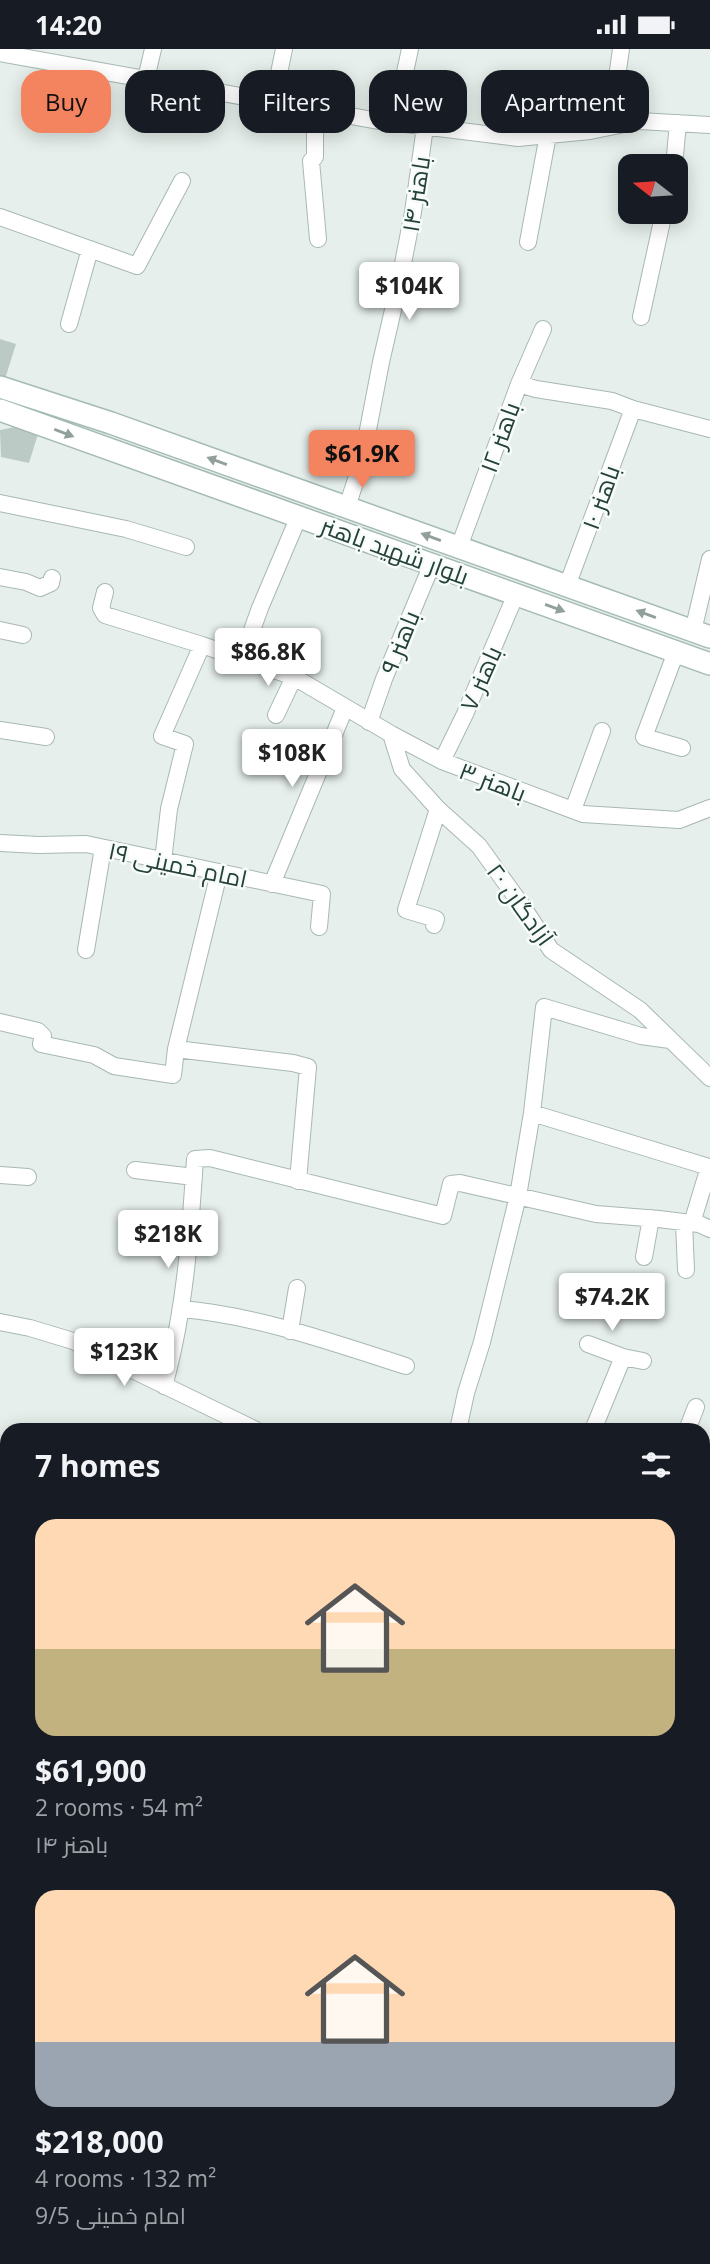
<!DOCTYPE html>
<meta charset="utf-8">
<style>
:root{--surface:#171b24;--page:#242831;--text:#f1f3f6;--muted:#9ea1a6;--accent:#f4845f}
body{margin:0;font-family:"Open Sans",Cairo,sans-serif;background:var(--page);color:var(--text);height:100vh;display:flex;flex-direction:column;font-size:26px;white-space:nowrap}
*{box-sizing:border-box;margin:0}
p{font-size:23px;color:var(--muted)}
.icon{flex:none;width:38px;height:38px;fill:none;stroke:currentColor;stroke-width:2;stroke-linecap:round;stroke-linejoin:round}
.map{position:relative;flex:1;overflow:hidden}
.details{position:absolute;left:0px;top:1374px;width:710px;height:842px;display:flex;flex-direction:column;background:var(--surface);border-radius:21px 21px 0 0;box-shadow:0 4px 18px #0003}
.details>*{flex:none}
.hud{position:absolute;left:21px;top:21px;width:668px;height:63px;display:flex;gap:14px}
.needle{width:46px;rotate:287deg}
.buttons{position:absolute;left:618px;top:105px;display:grid;gap:14px}
.buttons a{display:grid;place-items:center;width:70px;height:70px;border-radius:14px;background:var(--surface);box-shadow:0 4px 18px #0003;font-size:35px}
.price{position:absolute;translate:-50% -60px;padding:0 16px;border-radius:7px;background:#fff;color:#222;font-size:23px;line-height:46px;filter:drop-shadow(0 2px 4px #0008)}
.price::after{content:'';position:absolute;left:50%;top:42px;width:21px;height:16px;margin-left:-10px;background:inherit;clip-path:polygon(0 0,100% 0,50% 100%)}
.price.current{background:var(--accent);color:#111}
ul{padding:0;list-style:none}
li{display:grid;align-content:center;gap:14px;height:371px;padding:0 35px}
li span{display:grid;place-items:center;height:217px;border-radius:21px;color:#555}
li>.icon{margin-inline-start:auto}
span .icon{width:126px;height:126px;fill:#fffc;stroke-width:1}
li b{font-size:30px}
h2{display:flex;justify-content:space-between;align-items:center;height:84px;padding:0 35px;font-size:30px}
.tag{padding:0 24px;border-radius:21px;background:var(--surface);box-shadow:0 4px 18px #0003;font-size:24px;line-height:63px}
.tag.current{background:var(--accent);color:#111}
.status{display:flex;justify-content:space-between;align-items:center;height:49px;padding:0 35px;background:var(--surface);direction:ltr}
.status svg{height:19px;fill:currentColor}
.map>svg:first-child{display:block}
.garden{fill:#bfe0c8}
.building{fill:#bbcac4}
.lines{fill:none;stroke-linecap:round;stroke-linejoin:round}
.minor-casing{stroke:#a8b8b2;stroke-width:18}
.secondary-casing{stroke:#a4bbb3;stroke-width:24}
.minor{stroke:#fff;stroke-width:16}
.secondary{stroke:#fff;stroke-width:21}
.oneway{fill:#92a09c}
.labels{text-anchor:middle;dominant-baseline:central;stroke-width:5;stroke-linejoin:round;paint-order:stroke}
.street-label{font-size:24px;fill:#24423a;stroke:#f7fbf9}
</style>
<div class="status"><b>14:20</b><svg viewBox="0 0 49 12"><path d="M0 12V9h3v3zM5 12V6h3v6zM10 12V3h3v9zM15 12V0h3v12zM26 1h20v11H26zM47 4h2v5h-2z"/></svg></div>
<div class="map">
<svg width="710" height="2215" viewBox="0 0 710 2215">
<rect width="100%" height="100%" fill="#e6efeb"/>
<!-- garden -->
<path class="garden" d="M704 1735 710 1736V1990L704 1988Z"/>
<!-- building -->
<path class="building" d="M0 290 16 295 4 333 0 331Z
M15 378 38 385 29 414 1 408 0 381Z
M7 1544V1702L0 1700V1650L3 1640 0 1639V1564Z"/>
<g class="lines">
<defs>
<path id="minor" d="M0 4 373 71 518 89 590 82 639 72 710 76
M146 30 153 0
M273 53 284 0
M313 60 315 77V108L311 112 318 190
M394 74 410 0
M610 78 621 0
M674 117 678 74
M0 168 137 217 182 132
M528 193 548 86
M641 268 664 163
M69 275 90 200
M519 335 536 340 612 352 633 360 710 380
M0 454 126 480 186 498
M347 458 362 412 381 313 399 235 413 163 425 78
M459 498 519 335 543 280
M0 528 26 533 40 539 51 534 52 529
M567 537 633 360
M105 543 101 559 105 566 202 596 294 628 391 685 442 712 583 765 679 771 710 759
M0 581 23 586
M693 582 710 510
M676 603 644 688 682 699
M242 609 260 559 299 467
M276 666 294 628
M369 673 384 630 432 515
M0 681 46 688
M391 685 402 720 438 760 479 797 523 858 551 901 640 961 710 1029
M442 712 465 665 516 545
M573 761 602 682
M0 794 39 796 86 795 322 845 319 878
M163 812 169 760 185 695 162 687 202 596
M272 835 345 659
M434 876 436 870 406 861 438 760
M86 901 103 799
M0 973 38 982 43 987 41 995 94 1006 114 1017 173 1026 176 1000 293 1014 308 1018 298 1132
M176 1000 219 824
M532 1064 709 1118 692 1174
M135 1121 194 1128
M0 1126 28 1128
M684 1173 686 1221
M644 1208 651 1169
M181 1260C256 1266 334 1294 406 1317
M0 1273 30 1279 73 1292 256 1381
M290 1282 297 1239
M588 1295 623 1308
M164 1337C185 1263 190 1187 195 1110L210 1109 443 1167 451 1135 460 1134 596 1165 659 1170 699 1175 710 1180
M458 1381 466 1344 482 1293 518 1147 532 1064 544 958 641 987 670 991
M593 1381 623 1308 643 1312
M687 1381 696 1358
M704 1407 710 1409
M704 1553 710 1555
M704 2072 710 2051
M71 2215V2208
M266 2215 268 2208
M469 2215 471 2208
M659 2215 661 2208"/>
<path id="secondary" d="M0 338 111 374 710 588
M0 361 710 615
M0 1774 7 1776
M0 1806 7 1809
M704 2002 710 2004
M704 2037 710 2039"/>
</defs>
<!-- minor casing -->
<use href="#minor" class="minor-casing"/>
<!-- secondary casing -->
<use href="#secondary" class="secondary-casing"/>
<!-- minor -->
<use href="#minor" class="minor"/>
<!-- secondary -->
<use href="#secondary" class="secondary"/>
</g>
<!-- one-way arrows -->
<defs><path id="oneway-solid" d="M-6-.8H1V-3.2L6.5 0L1 3.2V.8H-6Z" transform="scale(1.75)"/></defs>
<g class="oneway">
<use href="#oneway-solid" transform="translate(64 384) rotate(21)"/>
<use href="#oneway-solid" transform="translate(217 412) rotate(-160)"/>
<use href="#oneway-solid" transform="translate(431 488) rotate(-160)"/>
<use href="#oneway-solid" transform="translate(555 559) rotate(20)"/>
<use href="#oneway-solid" transform="translate(646 565) rotate(-160)"/>
</g>
<g class="labels">
<!-- street labels -->
<g class="street-label">
<text transform="translate(415 145) rotate(-81)">باهنر ۱۴</text>
<text transform="translate(499 388) rotate(-70)">باهنر ۱۲</text>
<text transform="translate(600 448) rotate(-70)">باهنر ۱۰</text>
<text transform="translate(395 501) rotate(20)">بلوار شهید باهنر</text>
<text transform="translate(399 593) rotate(-68)">باهنر ۹</text>
<text transform="translate(480 629) rotate(-66)">باهنر ۷</text>
<text transform="translate(493 732) rotate(21)">باهنر ۳</text>
<text transform="translate(178 815) rotate(12)">امام خمینی ۱۹</text>
<text transform="translate(521 855) rotate(54)">آزادگان ۲۰</text>
</g>
</g>
</svg>
<div class="buttons">
<a><svg class="needle" viewBox="-14 -14 28 28"><path d="M0-13l5 13h-10z" fill="#e53935"/><path d="M0 13l5-13h-10z" fill="#9ea1a6"/></svg></a>
</div>
<b class="price" style="left:409px;top:273px">$104K</b>
<b class="price current" style="left:362px;top:441px">$61.9K</b>
<b class="price" style="left:268px;top:639px">$86.8K</b>
<b class="price" style="left:292px;top:740px">$108K</b>
<b class="price" style="left:168px;top:1221px">$218K</b>
<b class="price" style="left:612px;top:1284px">$74.2K</b>
<b class="price" style="left:124px;top:1339px">$123K</b>
<div class="hud">
<a class="tag current">Buy</a>
<a class="tag">Rent</a>
<a class="tag">Filters</a>
<a class="tag">New</a>
<a class="tag">Apartment</a>
</div>
<section class="details">
<h2>7 homes<svg class="icon" aria-label="filters" viewBox="0 0 24 24"><path d="M4 7h16M4 17h16"/><circle cx="9" cy="7" r="2"/><circle cx="15" cy="17" r="2"/></svg></h2>
<ul>
<li><span style="background:linear-gradient(#ffd9b3 60%,#c2b280 0)"><svg class="icon" aria-label="home" viewBox="0 0 24 24"><path d="M3 11l9-7 9 7M6 9v11h12V9"/></svg></span><div><b>$61,900</b><p>2 rooms · 54 m²</p><p>باهنر ۱۴</p></div></li>
<li><span style="background:linear-gradient(#ffd9b3 70%,#9aa5b1 0)"><svg class="icon" aria-label="home" viewBox="0 0 24 24"><path d="M3 11l9-7 9 7M6 9v11h12V9"/></svg></span><div><b>$218,000</b><p>4 rooms · 132 m²</p><p>امام خمینی 9/5</p></div></li>
</ul>
</section>
</div>
